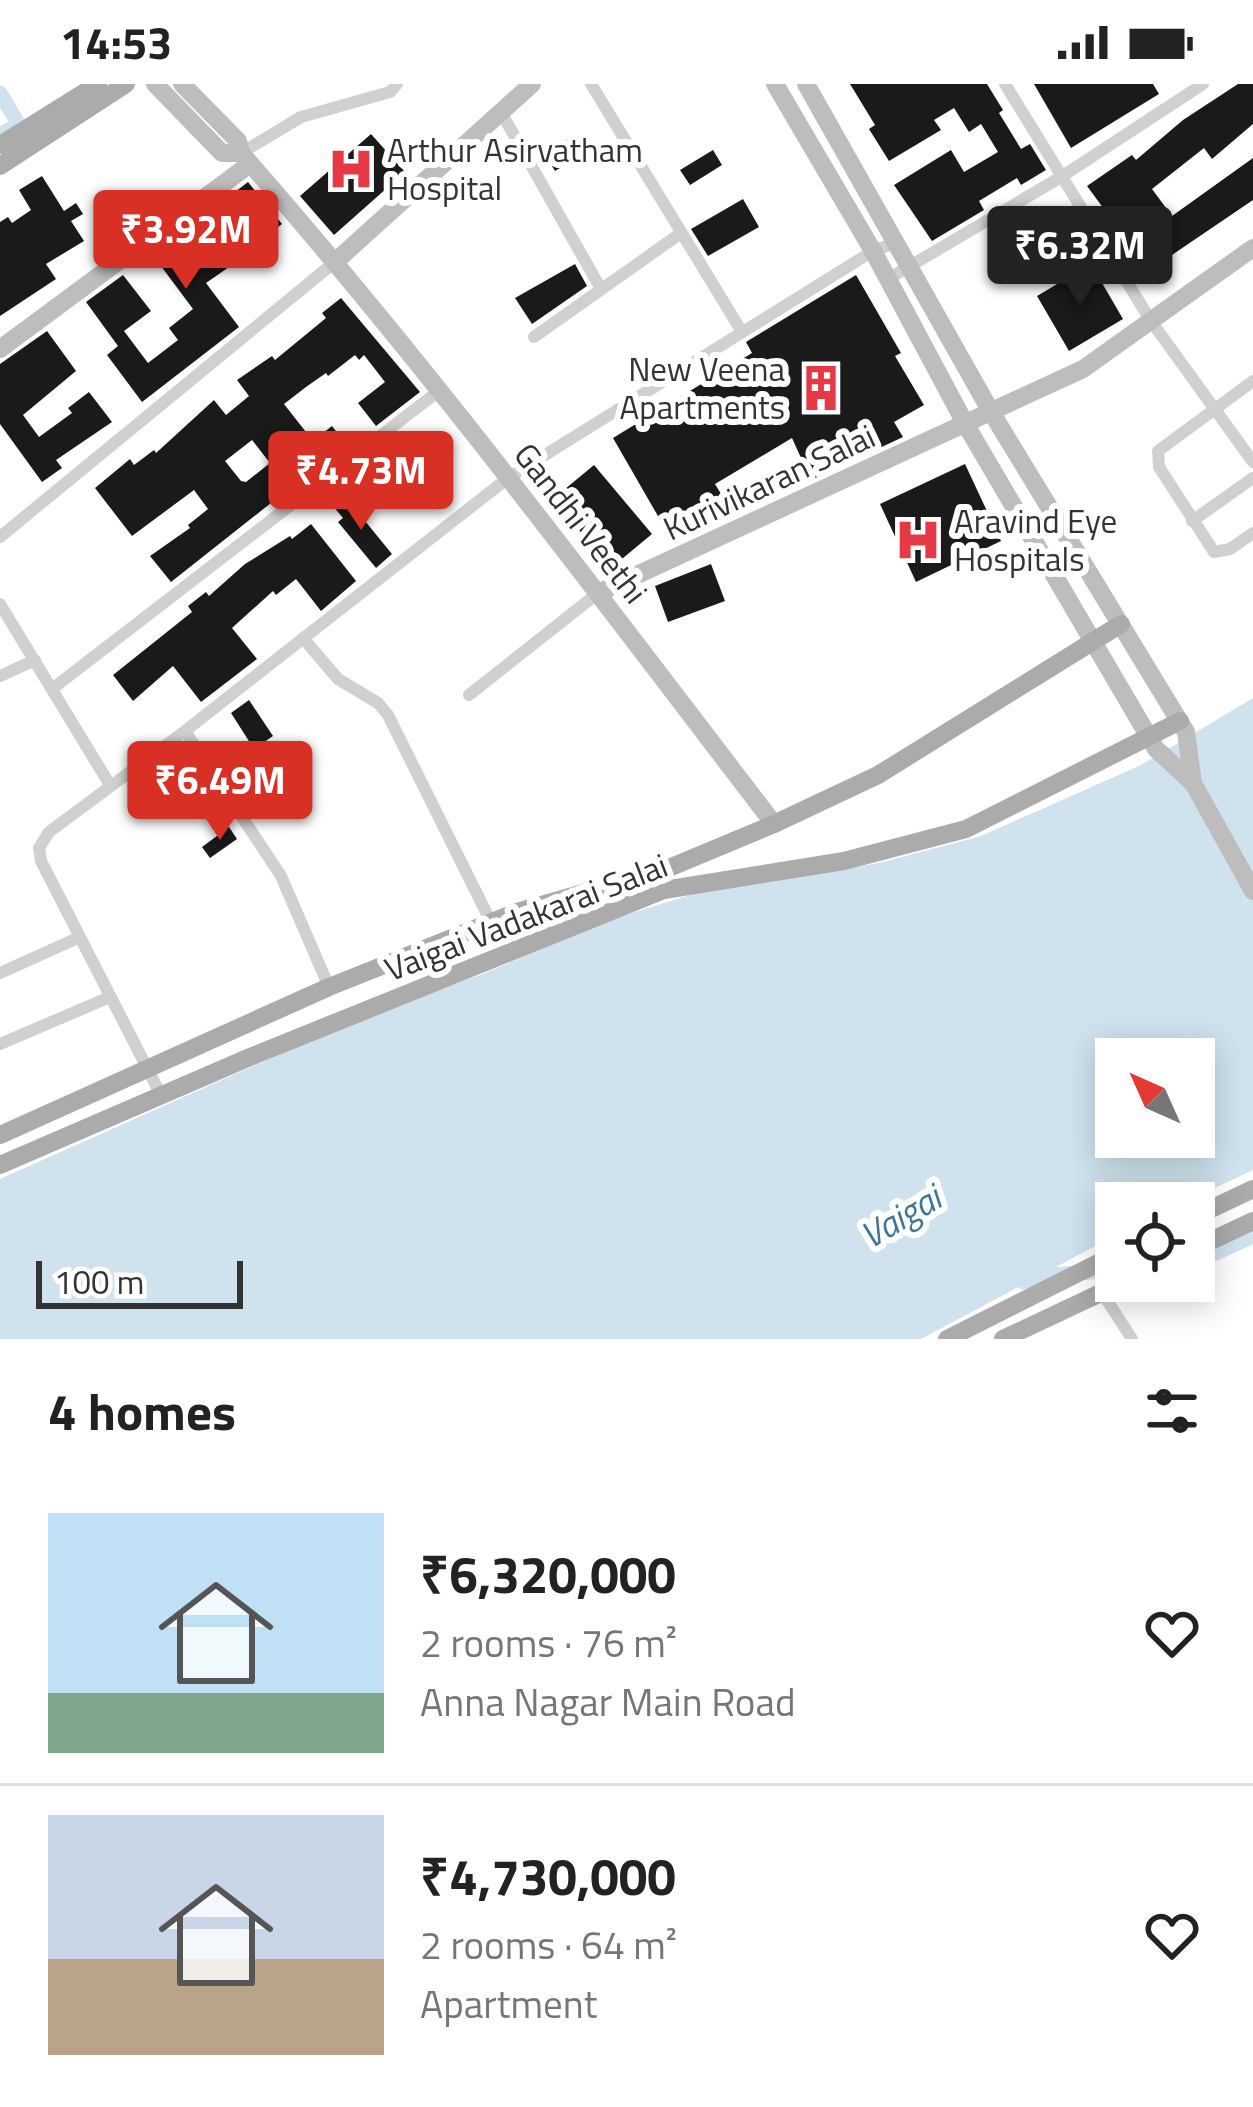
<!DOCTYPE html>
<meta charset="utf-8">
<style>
:root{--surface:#fff;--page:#f2f2f2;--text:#222;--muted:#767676;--line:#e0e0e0;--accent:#d93025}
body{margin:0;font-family:"Titillium Web",sans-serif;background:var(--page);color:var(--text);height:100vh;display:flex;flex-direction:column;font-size:45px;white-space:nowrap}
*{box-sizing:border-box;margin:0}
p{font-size:39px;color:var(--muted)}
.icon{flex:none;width:66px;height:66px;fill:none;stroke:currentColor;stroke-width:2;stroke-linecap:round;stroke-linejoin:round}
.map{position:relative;height:1255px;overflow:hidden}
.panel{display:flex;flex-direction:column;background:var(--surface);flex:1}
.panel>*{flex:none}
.needle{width:78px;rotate:315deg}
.controls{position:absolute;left:1095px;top:954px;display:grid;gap:24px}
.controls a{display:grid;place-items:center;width:120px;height:120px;border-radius:0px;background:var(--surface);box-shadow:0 6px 30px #0003;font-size:60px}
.scale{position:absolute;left:36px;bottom:30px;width:207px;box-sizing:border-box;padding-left:12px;border:6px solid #333;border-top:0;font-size:33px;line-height:42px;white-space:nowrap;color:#333;-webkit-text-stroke:9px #fff;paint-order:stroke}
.price{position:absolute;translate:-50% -102px;padding:0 27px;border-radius:12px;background:var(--accent);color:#fff;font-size:39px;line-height:78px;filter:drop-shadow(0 3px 6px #0008)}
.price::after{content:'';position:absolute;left:50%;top:72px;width:36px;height:27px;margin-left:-18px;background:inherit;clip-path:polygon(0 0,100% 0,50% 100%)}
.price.selected{background:#222;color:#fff}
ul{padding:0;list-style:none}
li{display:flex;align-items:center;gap:36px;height:300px;padding:0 48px}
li+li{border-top:3px solid var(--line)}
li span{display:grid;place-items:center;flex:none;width:336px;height:240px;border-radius:0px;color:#555}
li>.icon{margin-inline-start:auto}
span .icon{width:144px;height:144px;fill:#fffc;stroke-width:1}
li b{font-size:51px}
h2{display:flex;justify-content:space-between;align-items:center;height:144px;padding:0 48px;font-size:51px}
.status{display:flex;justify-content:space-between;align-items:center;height:84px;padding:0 60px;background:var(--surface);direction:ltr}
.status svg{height:33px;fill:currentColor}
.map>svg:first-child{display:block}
.water{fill:#cfe2ee;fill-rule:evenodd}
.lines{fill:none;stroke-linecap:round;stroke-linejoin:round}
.canal{stroke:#cfe2ee;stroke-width:15}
.building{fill:#1a1a1a;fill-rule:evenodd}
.street{stroke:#d0d0d0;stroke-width:12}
.secondary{stroke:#bdbdbd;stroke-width:18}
.primary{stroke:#ababab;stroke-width:18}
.labels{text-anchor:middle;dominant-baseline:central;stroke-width:12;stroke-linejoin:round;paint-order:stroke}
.poi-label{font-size:33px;fill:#333;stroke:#fff;text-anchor:start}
.street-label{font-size:33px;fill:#333;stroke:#fff}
.water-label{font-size:36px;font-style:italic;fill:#3f7597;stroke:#fff}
</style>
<div class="status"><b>14:53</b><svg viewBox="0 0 49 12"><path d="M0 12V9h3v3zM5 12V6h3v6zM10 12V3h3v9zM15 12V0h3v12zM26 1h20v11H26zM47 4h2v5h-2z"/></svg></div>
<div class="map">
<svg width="1253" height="1255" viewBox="0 0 1253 1255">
<rect width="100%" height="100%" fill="#fff"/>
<!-- water -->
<path class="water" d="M1253 614V1086L1183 1119H1116V1151L921 1255H0V1095L363 933 480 891 616 834 693 810 879 779 981 752 1141 681ZM1116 975H1194V1053H1116Z"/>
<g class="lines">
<!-- canal -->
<path class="canal" d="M0 9 19 41 3 49
M1194 1179 1253 1152
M1024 1198 1039 1192 1116 1186"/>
</g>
<!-- building -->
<path class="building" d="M850 0H987L1003 26 999 29 1021 65 1030 60 1046 86 1021 101 1017 94 979 117 984 126 932 157 894 101 951 66 964 88 998 68 981 40 969 48 954 24 934 36 941 46 889 77 869 45 875 41Z
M1034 0H1153L1159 10 1071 64Z
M1238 0H1253V40L1212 75 1204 64 1152 105 1172 132 1253 74V116L1141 192 1107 146 1115 140 1087 102 1132 71 1136 76 1183 36Z
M371 50 405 88 334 151 300 112Z
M569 54 580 72 555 87 544 69Z
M713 66 722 81 690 101 680 86Z
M42 92 64 127 76 119 83 130 71 137 84 157 46 180 56 195 0 232V138L8 133 12 139 31 126 19 106Z
M248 98 282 140 250 164 252 167 206 199 239 243 142 318 107 271 118 262 86 218 123 191 151 227 124 247 148 279 178 256 169 244 193 225 152 170 200 134 205 141 231 122 226 115Z
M743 115 759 143 708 172 691 145Z
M575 180 587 202 532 240 515 214Z
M1091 180 1123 235 1069 267 1037 212Z
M856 191 901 269 895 272 924 321 894 338 903 353 811 396 792 354 715 400 723 413 666 446 613 354 752 269 746 258Z
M341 214 420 308 376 342 358 319 385 298 364 271 359 276 355 271 328 292 326 289 306 303 284 320 313 357 332 342 348 363 336 373 333 370 171 498 150 472 190 444 188 441 208 425 194 406 132 452 95 404 130 375 134 381 154 366 156 369 214 316 226 331 249 312 237 296 272 272 275 276 326 234 322 229ZM252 356 270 379 246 398 241 397 225 377Z
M47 247 76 287 23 331 39 353 72 329 68 324 89 308 112 338 56 376 62 384 42 398 0 340V280Z
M965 380 1001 457 916 498 880 420Z
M594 381 652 450 611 484 553 415Z
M335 409 352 429 356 426 392 470 376 484 338 438 343 434 327 415Z
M311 440 356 497 321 527 296 495 276 511 273 507 232 544 257 575 201 618 173 582 133 617 113 591 192 528 188 522 206 508 209 512 245 480 290 452 292 455Z
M711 480 725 517 668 538 655 502Z
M249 616 273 652 254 665 231 629Z
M229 743 237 755 210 774 202 763Z"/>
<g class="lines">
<!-- street -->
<path class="street" d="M591 0 742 248
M1005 0 1151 237 1253 378
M501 28 601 205
M241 69 301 33 390 8 397 0
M888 195 1061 93 1203 0
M534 253 681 149
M1253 297 1158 367 1159 383 1214 468 1230 465 1253 449
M1192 437 1253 394
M0 453 336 177
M0 520 110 701
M303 554 338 595 378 619 388 631 491 838
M0 592 35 576
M52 605 440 306
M469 611 598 509
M185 647 281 792 329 903
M0 889 80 853
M0 960 110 913
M162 1013 41 777 39 764 49 748 185 647 508 394 873 167 895 159
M1101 1207 1132 1255"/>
<!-- secondary -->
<path class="secondary" d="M155 0 222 69H241
M182 0 238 57 241 69C430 284 600 513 774 740
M775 0 873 167 966 341 1156 665 1193 699 1253 807
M806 0 990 326 1186 648 1193 699
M336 177 532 0
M0 265 250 80
M598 509 1083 285 1253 164"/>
<!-- primary -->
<path class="primary" d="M0 61 98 0
M0 82 126 0
M0 1051 329 903 517 828 664 786 774 740 878 691 1121 540
M0 1081 250 973 664 806 844 777 966 745 1180 637
M1194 1133 1253 1105
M1194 1165 1253 1137
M947 1255 1116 1170
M1003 1255 1126 1197"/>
</g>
<!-- icons -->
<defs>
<symbol id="hospital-bare" viewBox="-9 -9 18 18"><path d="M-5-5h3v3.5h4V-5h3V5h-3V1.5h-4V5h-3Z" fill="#e63946" stroke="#fff" stroke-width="2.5" paint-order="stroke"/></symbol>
<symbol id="building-bare" viewBox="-9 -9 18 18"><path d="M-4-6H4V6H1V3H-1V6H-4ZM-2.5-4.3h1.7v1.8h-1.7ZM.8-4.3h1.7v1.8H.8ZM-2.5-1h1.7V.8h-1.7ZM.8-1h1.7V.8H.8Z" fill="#e63946" stroke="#fff" stroke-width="2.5" paint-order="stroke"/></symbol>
</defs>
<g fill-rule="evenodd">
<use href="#hospital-bare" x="318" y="52" width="66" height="66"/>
<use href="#building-bare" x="788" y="271" width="66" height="66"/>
<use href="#hospital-bare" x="885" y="423" width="66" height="66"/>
</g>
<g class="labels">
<!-- poi labels -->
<g class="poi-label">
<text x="387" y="66">Arthur Asirvatham<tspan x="387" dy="38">Hospital</tspan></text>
<text x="785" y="285" text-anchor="end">New Veena<tspan x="785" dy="38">Apartments</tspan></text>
<text x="954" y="437">Aravind Eye<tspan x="954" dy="38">Hospitals</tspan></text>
</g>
<!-- street labels -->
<g class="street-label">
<text transform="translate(769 398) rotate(-25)">Kurivikaran Salai</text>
<text transform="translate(581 439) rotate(52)">Gandhi Veethi</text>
<text transform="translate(526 833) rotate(-21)">Vaigai Vadakarai Salai</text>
</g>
<!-- water labels -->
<g class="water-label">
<text transform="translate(900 1132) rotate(-31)">Vaigai</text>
</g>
</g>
</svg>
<div class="controls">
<a><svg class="needle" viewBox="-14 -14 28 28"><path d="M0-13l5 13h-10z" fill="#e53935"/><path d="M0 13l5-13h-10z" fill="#767676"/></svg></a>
<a><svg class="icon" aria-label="locate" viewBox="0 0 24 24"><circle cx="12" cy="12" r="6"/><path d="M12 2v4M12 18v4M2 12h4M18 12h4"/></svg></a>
</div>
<div class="scale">100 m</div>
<b class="price" style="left:186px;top:208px">₹3.92M</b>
<b class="price selected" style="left:1080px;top:224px">₹6.32M</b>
<b class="price" style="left:361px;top:449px">₹4.73M</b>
<b class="price" style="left:220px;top:759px">₹6.49M</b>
</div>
<section class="panel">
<h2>4 homes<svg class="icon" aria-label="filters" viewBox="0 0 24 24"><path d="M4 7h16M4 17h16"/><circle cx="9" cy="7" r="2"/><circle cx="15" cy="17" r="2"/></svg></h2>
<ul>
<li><span style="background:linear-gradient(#bfe0f5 75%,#7fa58c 0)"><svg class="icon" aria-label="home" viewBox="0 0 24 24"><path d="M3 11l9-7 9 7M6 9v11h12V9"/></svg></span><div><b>₹6,320,000</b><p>2 rooms · 76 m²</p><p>Anna Nagar Main Road</p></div><svg class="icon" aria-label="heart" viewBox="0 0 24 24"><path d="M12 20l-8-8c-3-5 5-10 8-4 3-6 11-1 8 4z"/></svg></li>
<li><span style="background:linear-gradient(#c9d6e8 60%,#b9a48a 0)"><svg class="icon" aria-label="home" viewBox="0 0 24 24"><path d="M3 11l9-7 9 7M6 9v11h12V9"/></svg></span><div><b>₹4,730,000</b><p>2 rooms · 64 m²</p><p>Apartment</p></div><svg class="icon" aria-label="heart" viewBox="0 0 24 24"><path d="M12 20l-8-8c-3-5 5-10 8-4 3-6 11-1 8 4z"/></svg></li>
</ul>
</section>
